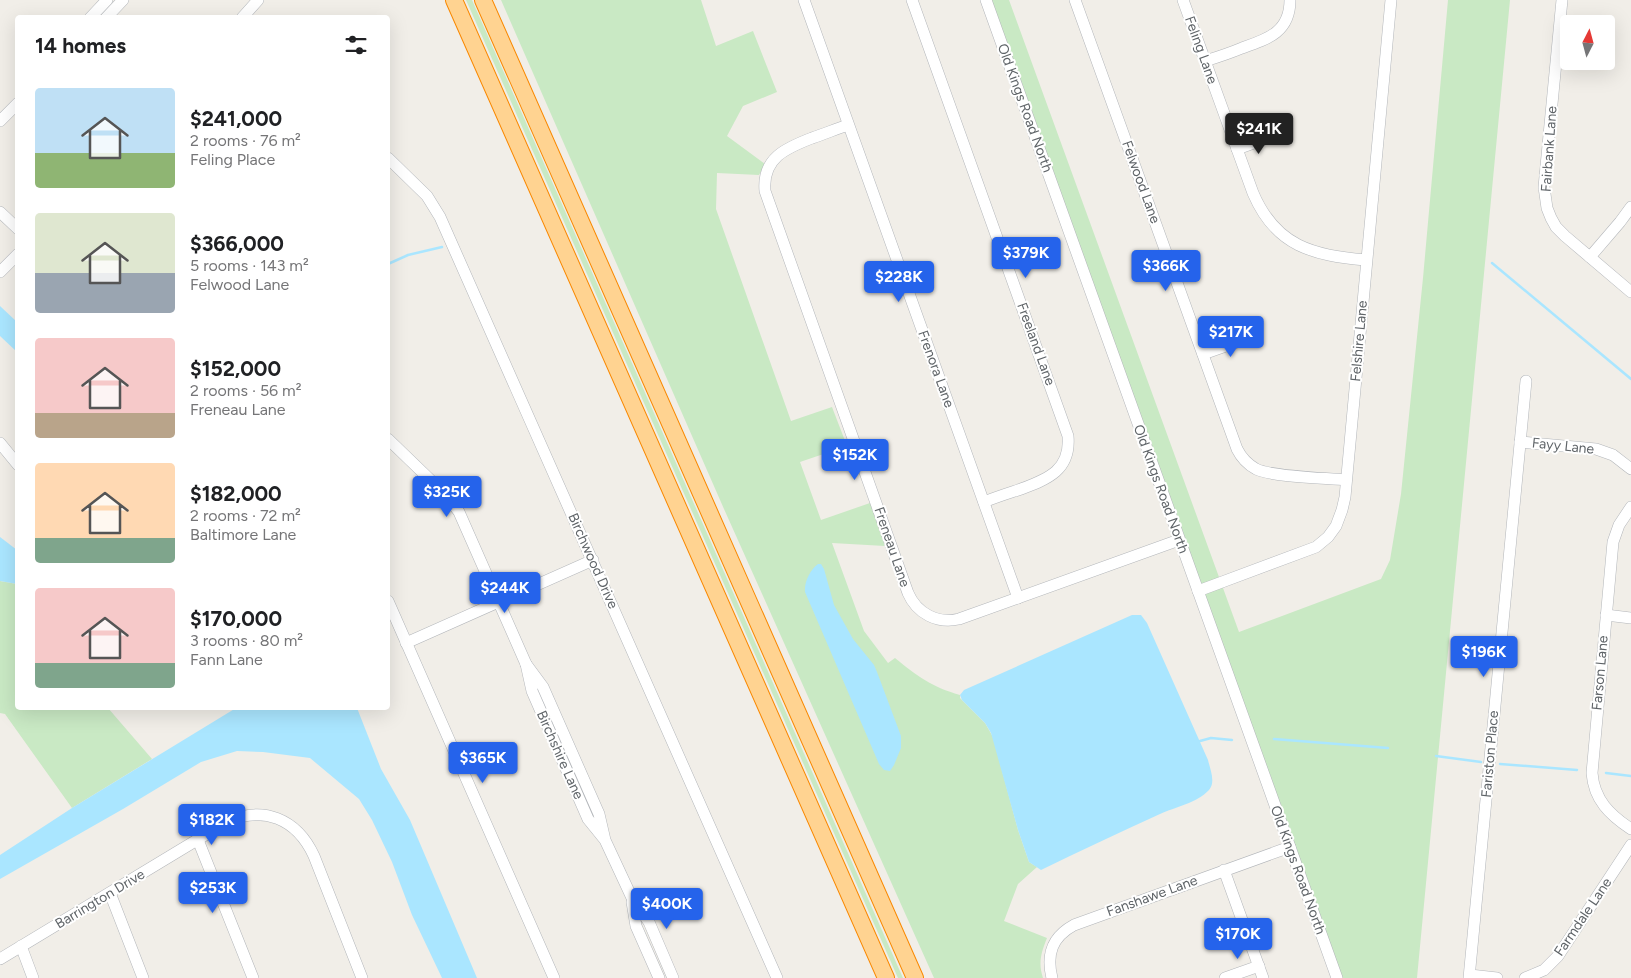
<!DOCTYPE html>
<meta charset="utf-8">
<style>
:root{--surface:#fff;--page:#f2f2f2;--text:#202124;--muted:#757577;--accent:#2563eb}
body{margin:0;font-family:Figtree,sans-serif;background:var(--page);color:var(--text);height:100vh;display:flex;flex-direction:column;font-size:19px;white-space:nowrap}
*{box-sizing:border-box;margin:0}
p{font-size:16px;color:var(--muted)}
.icon{flex:none;width:28px;height:28px;fill:none;stroke:currentColor;stroke-width:2;stroke-linecap:round;stroke-linejoin:round}
.map{position:relative;flex:1;overflow:hidden}
.sheet{position:absolute;left:15px;top:15px;width:375px;height:695px;display:flex;flex-direction:column;background:var(--surface);border-radius:5px;box-shadow:0 5px 20px #0002}
.sheet>*{flex:none}
.needle{width:32px;rotate:6deg}
.buttons{position:absolute;left:1560px;top:15px;display:grid;gap:10px}
.buttons a{display:grid;place-items:center;width:55px;height:55px;border-radius:5px;background:var(--surface);box-shadow:0 5px 20px #0002;font-size:25px}
.price{position:absolute;translate:-50% -42px;padding:0 11px;border-radius:5px;background:var(--accent);color:#fff;font-size:16px;line-height:32px;filter:drop-shadow(0 1px 2px #0008)}
.price::after{content:'';position:absolute;left:50%;top:30px;width:15px;height:11px;margin-left:-8px;background:inherit;clip-path:polygon(0 0,100% 0,50% 100%)}
.price.selected{background:#222;color:#fff}
ul{padding:0;list-style:none}
li{display:flex;align-items:center;gap:15px;height:125px;padding:0 20px}
li span{display:grid;place-items:center;flex:none;width:140px;height:100px;border-radius:5px;color:#555}
li>.icon{margin-inline-start:auto}
span .icon{width:60px;height:60px;fill:#fffc;stroke-width:1}
li b{font-size:21px}
h2{display:flex;justify-content:space-between;align-items:center;height:60px;padding:0 20px;font-size:21px}
.map>svg:first-child{display:block}
.green{fill:#c9e9c4}
.water{fill:#aae6ff}
.lines{fill:none;stroke-linecap:round;stroke-linejoin:round}
.stream{stroke:#aae6ff;stroke-width:2.5}
.minor-casing{stroke:#b3b6ba;stroke-width:12}
.highway-casing{stroke:#f98800;stroke-width:18}
.minor{stroke:#fff;stroke-width:11}
.highway{stroke:#ffd391;stroke-width:16}
.labels{text-anchor:middle;dominant-baseline:central;stroke-width:4;stroke-linejoin:round;paint-order:stroke}
.street-label{font-size:14px;fill:#5f6468;stroke:#fff}
</style>
<div class="map">
<svg width="1631" height="978" viewBox="0 0 1631 978">
<rect width="100%" height="100%" fill="#f1eee8"/>
<!-- green -->
<g class="green">
<polygon points="466,0 472,0 903,978 898,978"/>
<path d="M501 0H701L716 46 753 31 777 92 743 106 727 136 765 164 759 175 717 173 716 209 791 421 832 407 847 446 800 462 821 520 870 503 885 546 832 543 864 631 888 663 895 658C917 676 932 687 960 695V698L985 723 993 737 1018 830 1029 862 1037 867 1018 884 1004 921 1047 938C1041 953 1038 963 1043 978H934L724 509Z"/>
<polygon points="991,0 1009,0 1239,632 1381,579 1390,560 1401,494 1423,278 1448,0 1510,0 1417,978 1341,978"/>
<polygon points="0,581 17,584 18,708 108,708 152,759 72,808 5,714 0,713"/>
</g>
<!-- water -->
<g class="water">
<polygon points="0,306 17,322 17,352 0,336"/>
<polygon points="0,537 17,550 17,584 0,581"/>
<path d="M818 564H821L824 569 834 605 853 639 874 665 877 672 901 736V748L894 765 890 771 884 770 879 764 805 592C804 582 810 570 818 564Z"/>
<path d="M1132 615H1141L1147 623 1208 760C1210 769 1216 782 1209 790 1197 803 1175 807 1160 814 1120 832 1080 851 1041 870L1029 862 1018 830 991 733 985 723 962 700 960 695 964 690Z"/>
<polygon points="236,708 357,708 381,769 410,820 477,978 442,978 412,915 392,862 372,820 359,799 310,758 263,752 237,751 201,762 123,809 0,879 0,855 72,808"/>
</g>
<g class="lines">
<!-- stream -->
<g class="stream">
<polyline points="1492,263 1631,379"/>
<polyline points="388,264 408,255 442,247"/>
<polyline points="1274,739 1388,748"/>
<polyline points="1200,741 1211,738 1232,740"/>
<polyline points="1436,756 1481,762"/>
<polyline points="1500,764 1577,770"/>
<polyline points="1606,773 1631,776"/>
</g>
<!-- minor casing -->
<g class="minor-casing">
<g id="minor">
<polyline points="804,0 1018,598"/>
<path d="M912 0 1068 436C1071 470 1048 479 1021 489 1009 493 996 497 984 502"/>
<polyline points="986,0 1337,978"/>
<path d="M1075 0 1237 449C1241 457 1247 464 1256 469 1272 477 1325 478 1346 480"/>
<path d="M1183 0 1253 193C1276 247 1313 255 1366 260"/>
<polyline points="1562,0 1544,187 1547,208 1551,218 1556,227 1565,236 1631,292"/>
<polyline points="90,18 107,0"/>
<polyline points="106,18 123,0"/>
<polyline points="242,18 258,0"/>
<path d="M1205 61C1218 57 1230 53 1242 48 1268 39 1290 32 1290 0"/>
<polyline points="0,121 18,103"/>
<path d="M848 125C836 129 824 134 812 138 786 148 762 158 765 191L908 593C917 614 938 624 959 619L1179 540"/>
<polyline points="1237,149 1273,136"/>
<polyline points="388,158 427,196 440,217 777,978"/>
<polyline points="0,212 18,229"/>
<polyline points="1590,257 1620,222 1631,207"/>
<polyline points="0,272 18,254"/>
<polyline points="1203,354 1251,337"/>
<polyline points="388,439 446,495 459,512 526,664"/>
<polyline points="1520,442 1596,449 1613,455 1631,469"/>
<polyline points="0,443 18,465"/>
<path d="M1631 507 1619 525 1613 542 1592 773C1594 800 1610 815 1631 829"/>
<polyline points="1198,591 1316,547 1328,537 1336,526 1342,510 1345,497 1391,0"/>
<polyline points="388,601 554,978"/>
<polyline points="1606,615 1631,618"/>
<polyline points="406,643 593,560"/>
<polyline points="198,840 253,978"/>
<polyline points="605,840 599,814 543,687 526,664 532,691 588,819 605,840 632,898 649,922 673,978"/>
<polyline points="1224,870 1263,978"/>
<polyline points="110,893 143,978"/>
<polyline points="632,902 636,926 659,978"/>
<polyline points="21,946 33,978"/>
<path d="M0 959 225 823C263 804 297 819 314 856L362 978"/>
<polyline points="1470,975 1497,978"/>
<path d="M1052 978C1046 954 1052 937 1074 925L1290 847"/>
<polyline points="1225,978 1259,966"/>
<polyline points="1469,978 1526,381"/>
<polyline points="1525,978 1544,970 1558,956 1631,845"/>
</g>
</g>
<!-- highway casing -->
<g class="highway-casing">
<g id="highway">
<polyline points="454,0 886,978"/>
<polyline points="483,0 915,978"/>
</g>
</g>
<!-- minor -->
<use href="#minor" class="minor"/>
<!-- highway -->
<use href="#highway" class="highway"/>
</g>
<g class="labels">
<!-- street labels -->
<g class="street-label">
<text transform="translate(1201 50) rotate(70)">Feling Lane</text>
<text transform="translate(1025 108) rotate(70)">Old Kings Road North</text>
<text transform="translate(1549 149) rotate(-86)">Fairbank Lane</text>
<text transform="translate(1141 182) rotate(70)">Felwood Lane</text>
<text transform="translate(1359 341) rotate(-85)">Felshire Lane</text>
<text transform="translate(1036 344) rotate(70)">Freeland Lane</text>
<text transform="translate(936 369) rotate(70)">Frenora Lane</text>
<text transform="translate(1563 446) rotate(6)">Fayy Lane</text>
<text transform="translate(1161 489) rotate(70)">Old Kings Road North</text>
<text transform="translate(892 547) rotate(71)">Freneau Lane</text>
<text transform="translate(593 561) rotate(66)">Birchwood Drive</text>
<text transform="translate(1600 673) rotate(-85)">Farson Lane</text>
<text transform="translate(1490 754) rotate(-85)">Fariston Place</text>
<text transform="translate(560 755) rotate(66)">Birchshire Lane</text>
<text transform="translate(1298 870) rotate(70)">Old Kings Road North</text>
<text transform="translate(1152 896) rotate(-20)">Fanshawe Lane</text>
<text transform="translate(100 899) rotate(-31)">Barrington Drive</text>
<text transform="translate(1583 917) rotate(-56)">Farmdale Lane</text>
</g>
</g>
</svg>
<div class="buttons">
<a><svg class="needle" viewBox="-14 -14 28 28"><path d="M0-13l5 13h-10z" fill="#e53935"/><path d="M0 13l5-13h-10z" fill="#757577"/></svg></a>
</div>
<b class="price selected" style="left:1259px;top:155px">$241K</b>
<b class="price" style="left:1026px;top:279px">$379K</b>
<b class="price" style="left:1166px;top:292px">$366K</b>
<b class="price" style="left:899px;top:303px">$228K</b>
<b class="price" style="left:1231px;top:358px">$217K</b>
<b class="price" style="left:855px;top:481px">$152K</b>
<b class="price" style="left:447px;top:518px">$325K</b>
<b class="price" style="left:505px;top:614px">$244K</b>
<b class="price" style="left:1484px;top:678px">$196K</b>
<b class="price" style="left:483px;top:784px">$365K</b>
<b class="price" style="left:212px;top:846px">$182K</b>
<b class="price" style="left:213px;top:914px">$253K</b>
<b class="price" style="left:667px;top:930px">$400K</b>
<b class="price" style="left:1238px;top:960px">$170K</b>
<section class="sheet">
<h2>14 homes<svg class="icon" aria-label="filters" viewBox="0 0 24 24"><path d="M4 7h16M4 17h16"/><circle cx="9" cy="7" r="2"/><circle cx="15" cy="17" r="2"/></svg></h2>
<ul>
<li><span style="background:linear-gradient(#bfe0f5 65%,#8fb573 0)"><svg class="icon" aria-label="home" viewBox="0 0 24 24"><path d="M3 11l9-7 9 7M6 9v11h12V9"/></svg></span><div><b>$241,000</b><p>2 rooms · 76 m²</p><p>Feling Place</p></div></li>
<li><span style="background:linear-gradient(#dfe7d0 60%,#9aa5b1 0)"><svg class="icon" aria-label="home" viewBox="0 0 24 24"><path d="M3 11l9-7 9 7M6 9v11h12V9"/></svg></span><div><b>$366,000</b><p>5 rooms · 143 m²</p><p>Felwood Lane</p></div></li>
<li><span style="background:linear-gradient(#f6c9c9 75%,#b9a48a 0)"><svg class="icon" aria-label="home" viewBox="0 0 24 24"><path d="M3 11l9-7 9 7M6 9v11h12V9"/></svg></span><div><b>$152,000</b><p>2 rooms · 56 m²</p><p>Freneau Lane</p></div></li>
<li><span style="background:linear-gradient(#ffd9b3 75%,#7fa58c 0)"><svg class="icon" aria-label="home" viewBox="0 0 24 24"><path d="M3 11l9-7 9 7M6 9v11h12V9"/></svg></span><div><b>$182,000</b><p>2 rooms · 72 m²</p><p>Baltimore Lane</p></div></li>
<li><span style="background:linear-gradient(#f6c9c9 75%,#7fa58c 0)"><svg class="icon" aria-label="home" viewBox="0 0 24 24"><path d="M3 11l9-7 9 7M6 9v11h12V9"/></svg></span><div><b>$170,000</b><p>3 rooms · 80 m²</p><p>Fann Lane</p></div></li>
</ul>
</section>
</div>
